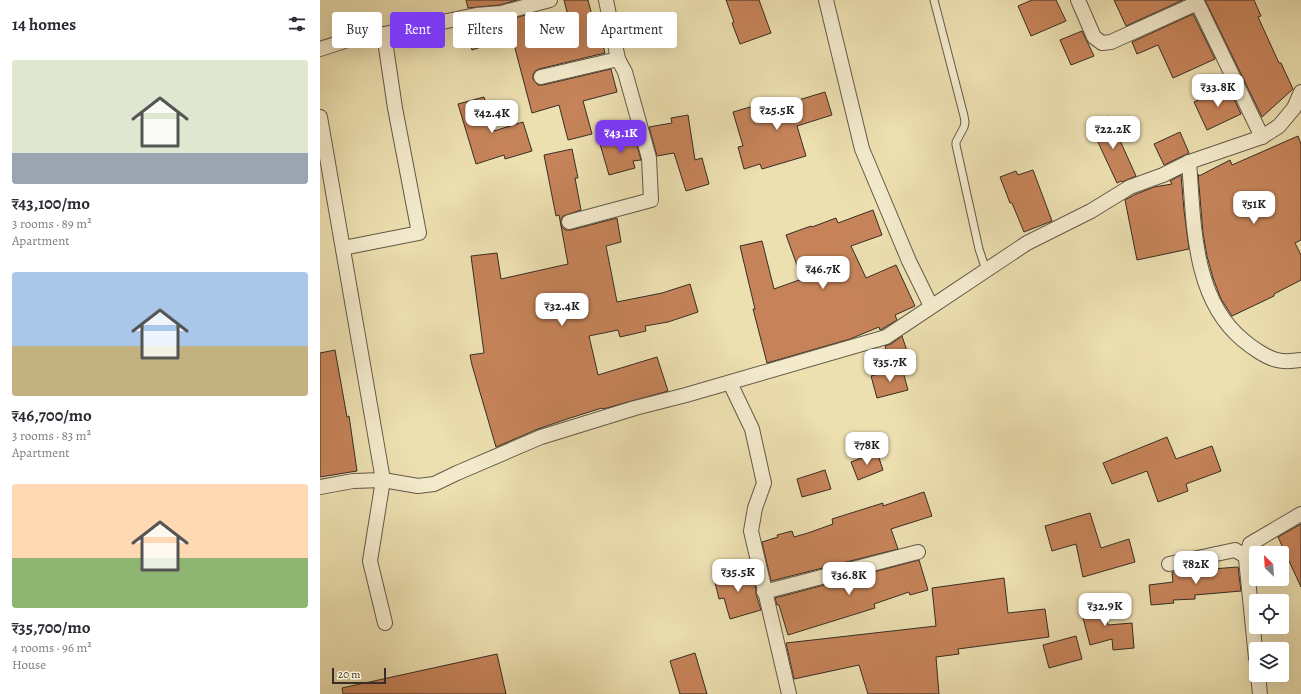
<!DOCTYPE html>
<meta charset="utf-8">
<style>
:root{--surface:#fff;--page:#f2f2f3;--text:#2b2b33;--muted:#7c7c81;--accent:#7c3aed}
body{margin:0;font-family:Alegreya,serif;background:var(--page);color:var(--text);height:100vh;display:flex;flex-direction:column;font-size:15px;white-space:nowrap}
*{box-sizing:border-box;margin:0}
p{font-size:13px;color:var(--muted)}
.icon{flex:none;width:22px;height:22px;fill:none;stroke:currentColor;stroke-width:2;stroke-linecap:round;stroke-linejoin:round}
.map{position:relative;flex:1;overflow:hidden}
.panel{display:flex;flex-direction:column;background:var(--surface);width:320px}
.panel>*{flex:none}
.guide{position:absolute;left:12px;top:12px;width:380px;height:36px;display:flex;gap:8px}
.needle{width:26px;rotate:335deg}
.controls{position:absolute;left:929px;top:546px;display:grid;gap:8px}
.controls a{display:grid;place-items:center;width:40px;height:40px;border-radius:4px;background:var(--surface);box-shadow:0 4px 16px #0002;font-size:20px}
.scale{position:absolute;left:12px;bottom:10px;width:54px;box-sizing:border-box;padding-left:4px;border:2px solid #372d25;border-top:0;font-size:11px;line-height:14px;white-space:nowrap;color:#372d25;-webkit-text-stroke:3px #f3eacc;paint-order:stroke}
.price{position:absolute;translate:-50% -34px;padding:0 9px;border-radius:8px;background:#fff;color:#222;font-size:13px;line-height:26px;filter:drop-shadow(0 1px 2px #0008)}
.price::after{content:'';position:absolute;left:50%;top:24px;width:12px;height:9px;margin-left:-6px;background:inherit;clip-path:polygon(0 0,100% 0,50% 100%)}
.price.current{background:var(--accent);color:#fff}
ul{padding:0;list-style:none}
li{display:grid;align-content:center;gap:8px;height:212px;padding:0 12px}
li span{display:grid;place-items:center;height:124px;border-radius:4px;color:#555}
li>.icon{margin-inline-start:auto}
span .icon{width:72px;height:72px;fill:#fffc;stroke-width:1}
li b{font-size:17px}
h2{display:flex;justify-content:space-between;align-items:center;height:48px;padding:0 12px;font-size:17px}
.pill{padding:0 14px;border-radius:4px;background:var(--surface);box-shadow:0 4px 16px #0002;font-size:14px;line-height:36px}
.pill.current{background:var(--accent);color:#fff}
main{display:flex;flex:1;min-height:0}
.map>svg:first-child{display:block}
.building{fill:#c68359;stroke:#372d25}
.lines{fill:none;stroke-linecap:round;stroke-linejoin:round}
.service-casing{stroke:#645a48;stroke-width:9}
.minor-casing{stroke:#645a48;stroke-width:16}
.service{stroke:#f3eacc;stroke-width:7}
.minor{stroke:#f3eacc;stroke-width:14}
</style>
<main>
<section class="panel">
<h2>14 homes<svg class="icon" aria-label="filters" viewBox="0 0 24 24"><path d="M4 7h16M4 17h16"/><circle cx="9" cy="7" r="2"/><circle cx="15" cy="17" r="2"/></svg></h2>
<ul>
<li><span style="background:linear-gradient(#dfe7d0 75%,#9aa5b1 0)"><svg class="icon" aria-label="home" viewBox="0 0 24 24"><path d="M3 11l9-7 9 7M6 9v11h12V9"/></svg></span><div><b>₹43,100/mo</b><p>3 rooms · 89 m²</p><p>Apartment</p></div></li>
<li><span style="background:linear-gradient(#a9c7e8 60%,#c2b280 0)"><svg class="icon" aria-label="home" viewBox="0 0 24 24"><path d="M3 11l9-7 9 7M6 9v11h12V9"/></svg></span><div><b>₹46,700/mo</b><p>3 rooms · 83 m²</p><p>Apartment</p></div></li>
<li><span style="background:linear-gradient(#ffd9b3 60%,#8fb573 0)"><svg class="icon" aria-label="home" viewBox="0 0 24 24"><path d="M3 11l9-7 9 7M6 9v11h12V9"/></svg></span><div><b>₹35,700/mo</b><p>4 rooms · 96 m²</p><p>House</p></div></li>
</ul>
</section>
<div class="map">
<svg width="981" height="694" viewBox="0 0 981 694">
<rect width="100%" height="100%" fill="#ecdfb0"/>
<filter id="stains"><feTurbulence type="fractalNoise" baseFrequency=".005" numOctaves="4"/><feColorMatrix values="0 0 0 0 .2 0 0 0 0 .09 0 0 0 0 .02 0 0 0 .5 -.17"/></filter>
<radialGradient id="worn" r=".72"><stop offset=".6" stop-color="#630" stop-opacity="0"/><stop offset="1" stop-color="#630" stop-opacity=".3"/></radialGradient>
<!-- building -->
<g class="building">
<polygon points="146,0 197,0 180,5 148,8"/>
<polygon points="244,0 268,0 275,27 278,26 285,53 219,69 215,71 213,75 213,79 215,82 218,85 223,85 291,69 297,92 263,101 272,134 248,140 239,105 212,113 192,37 152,50 145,26 157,23 183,21 213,13 220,40 252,31"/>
<polygon points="406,0 439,0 451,33 420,44 412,23 414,22"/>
<polygon points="712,0 736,0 746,21 711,36 698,6"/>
<polygon points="794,0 863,0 806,26"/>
<polygon points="885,0 934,0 941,16 938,17 959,63 961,63 973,89 942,117"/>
<polygon points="873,14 895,59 853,78 838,45 817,54 812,42"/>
<polygon points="762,31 774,56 751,65 740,40"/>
<polygon points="908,86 921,114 887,130 874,102"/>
<polygon points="505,92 512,115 477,126 486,156 442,169 440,164 424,169 418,147 423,146 413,112 437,105 439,112"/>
<polygon points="164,97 174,131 203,122 212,151 185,159 184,155 156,164 138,104"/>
<polygon points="368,115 375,160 382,158 389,184 366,191 354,153 337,156 329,127 352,123 351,118"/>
<polygon points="789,116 816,176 802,182 801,181 797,183 770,125"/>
<polygon points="860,132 869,153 844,165 834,144"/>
<polygon points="314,134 321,160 313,161 315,168 289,175 280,144"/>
<polygon points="978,136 981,144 981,240 975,243 981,255 981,280 954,294 954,296 912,316 901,299 893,278 887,256 883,233 878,174 879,176 910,160 912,165"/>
<polygon points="252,149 258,178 255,178 261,210 243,216 241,219 241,225 243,228 246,230 251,230 297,218 301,242 286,246 297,302 342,293 370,284 378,312 348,322 325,326 326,331 300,337 298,330 269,336 278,375 337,357 348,391 283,409 282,408 247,419 218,429 176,447 152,365 150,355 164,353 151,256 177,253 181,279 248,264 239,215 236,216 224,155"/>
<polygon points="713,170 732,221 704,232 692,203 690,203 680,177 696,171 698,175"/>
<polygon points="861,175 864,210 869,249 817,260 805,200 814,195 834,187 852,184 850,181"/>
<polygon points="553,210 562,235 531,246 546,278 576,265 595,306 575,315 577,320 562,329 560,330 559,327 530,339 447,363 433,309 435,309 420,246 442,241 454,289 482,279 466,235 491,226 492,227 516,218 518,223"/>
<polygon points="582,336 590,360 572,366 565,346 571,344"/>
<polygon points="15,350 27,417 29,416 37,471 0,477 0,353"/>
<polygon points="582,368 588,390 557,398 551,376"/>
<polygon points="847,437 856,459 892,446 901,471 866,484 868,491 838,502 827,471 792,484 783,463"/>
<polygon points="557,452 563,470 538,480 531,462"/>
<polygon points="505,470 511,489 482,497 477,479"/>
<polygon points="604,492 612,516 571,529 578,549 451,581 442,542 458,537 457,535 472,531 474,537 488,533 513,524 512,519 563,503 563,506"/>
<polygon points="770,513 781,548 809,539 815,562 763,577 756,544 732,551 725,526"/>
<polygon points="981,524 981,587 958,537"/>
<polygon points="599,560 608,590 590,595 589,592 554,604 555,608 468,635 459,605 457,605 455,598"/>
<polygon points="918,567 921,591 875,595 875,599 853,600 854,603 831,605 829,585 853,582 852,572"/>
<polygon points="431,568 436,590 436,594 441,610 410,619 404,598 399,599 394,578"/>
<polygon points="684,578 688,613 725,609 729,637 638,649 639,654 616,657 619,694 548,694 539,665 474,679 466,643 616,626 612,588"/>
<polygon points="779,597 785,621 787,620 788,625 812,623 814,648 793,650 792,639 770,645 759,602"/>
<polygon points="756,636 762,659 729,668 723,645"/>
<polygon points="375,653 387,694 360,694 350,661"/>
<polygon points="177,654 186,694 23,694 22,688"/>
</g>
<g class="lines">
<!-- service casing -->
<g class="service-casing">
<polyline id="service" points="614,0 644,116 645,122 644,127 636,142 636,145 659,249 666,270"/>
</g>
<!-- minor casing -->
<g class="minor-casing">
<g id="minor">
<polyline points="506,0 542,149 589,261 611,306"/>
<polyline points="758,0 774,37 782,43 791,42 877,3"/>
<polyline points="876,0 942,137"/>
<polyline points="0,49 40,36 64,34 156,15 181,13 230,0"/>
<polyline points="221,77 298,59"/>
<polyline points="0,117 63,480 50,561 65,623"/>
<path d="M869 162C874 222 872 298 923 340 931 347 947 358 957 360 964 362 974 361 981 360"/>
<polyline points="249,222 331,200 329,158 305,72 298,59 286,0"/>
<polyline points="23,248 99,233 75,108 64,34"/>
<polyline points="410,383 432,429 444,483 435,508 431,531 469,694"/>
<polyline points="0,487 33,481 63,480 98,486 114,484 137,473 221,437 315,408 366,395 566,337 707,243 771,211 810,187 843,175 869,162 942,137 959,126 974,108 981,92"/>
<polyline points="849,564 915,550 927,557"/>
<polyline points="444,592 598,552"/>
<polyline points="936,658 926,559 930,544 981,514"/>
<polyline points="938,675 940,694"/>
</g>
</g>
<!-- service -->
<use href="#service" class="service"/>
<!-- minor -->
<use href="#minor" class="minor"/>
</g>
<rect width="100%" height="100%" filter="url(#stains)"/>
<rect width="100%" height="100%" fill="url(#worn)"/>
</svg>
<div class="controls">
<a><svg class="needle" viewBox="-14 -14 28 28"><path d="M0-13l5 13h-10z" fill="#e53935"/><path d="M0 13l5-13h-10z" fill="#7c7c81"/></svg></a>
<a><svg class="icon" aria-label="locate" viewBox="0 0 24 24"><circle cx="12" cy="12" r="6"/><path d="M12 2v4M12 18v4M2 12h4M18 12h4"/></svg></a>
<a><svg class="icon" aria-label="layers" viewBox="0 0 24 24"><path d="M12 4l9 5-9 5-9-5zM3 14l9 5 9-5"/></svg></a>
</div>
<div class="scale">20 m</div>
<b class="price" style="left:898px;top:108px">₹33.8K</b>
<b class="price" style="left:457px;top:131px">₹25.5K</b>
<b class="price" style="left:172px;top:134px">₹42.4K</b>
<b class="price" style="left:793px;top:150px">₹22.2K</b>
<b class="price current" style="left:301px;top:154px">₹43.1K</b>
<b class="price" style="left:934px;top:225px">₹51K</b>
<b class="price" style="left:503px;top:290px">₹46.7K</b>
<b class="price" style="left:242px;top:327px">₹32.4K</b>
<b class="price" style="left:570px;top:383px">₹35.7K</b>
<b class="price" style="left:547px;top:466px">₹78K</b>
<b class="price" style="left:876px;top:585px">₹82K</b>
<b class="price" style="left:418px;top:593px">₹35.5K</b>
<b class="price" style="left:529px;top:596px">₹36.8K</b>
<b class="price" style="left:785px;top:627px">₹32.9K</b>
<div class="guide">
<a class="pill">Buy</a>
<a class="pill current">Rent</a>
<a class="pill">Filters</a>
<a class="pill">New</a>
<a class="pill">Apartment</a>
</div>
</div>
</main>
